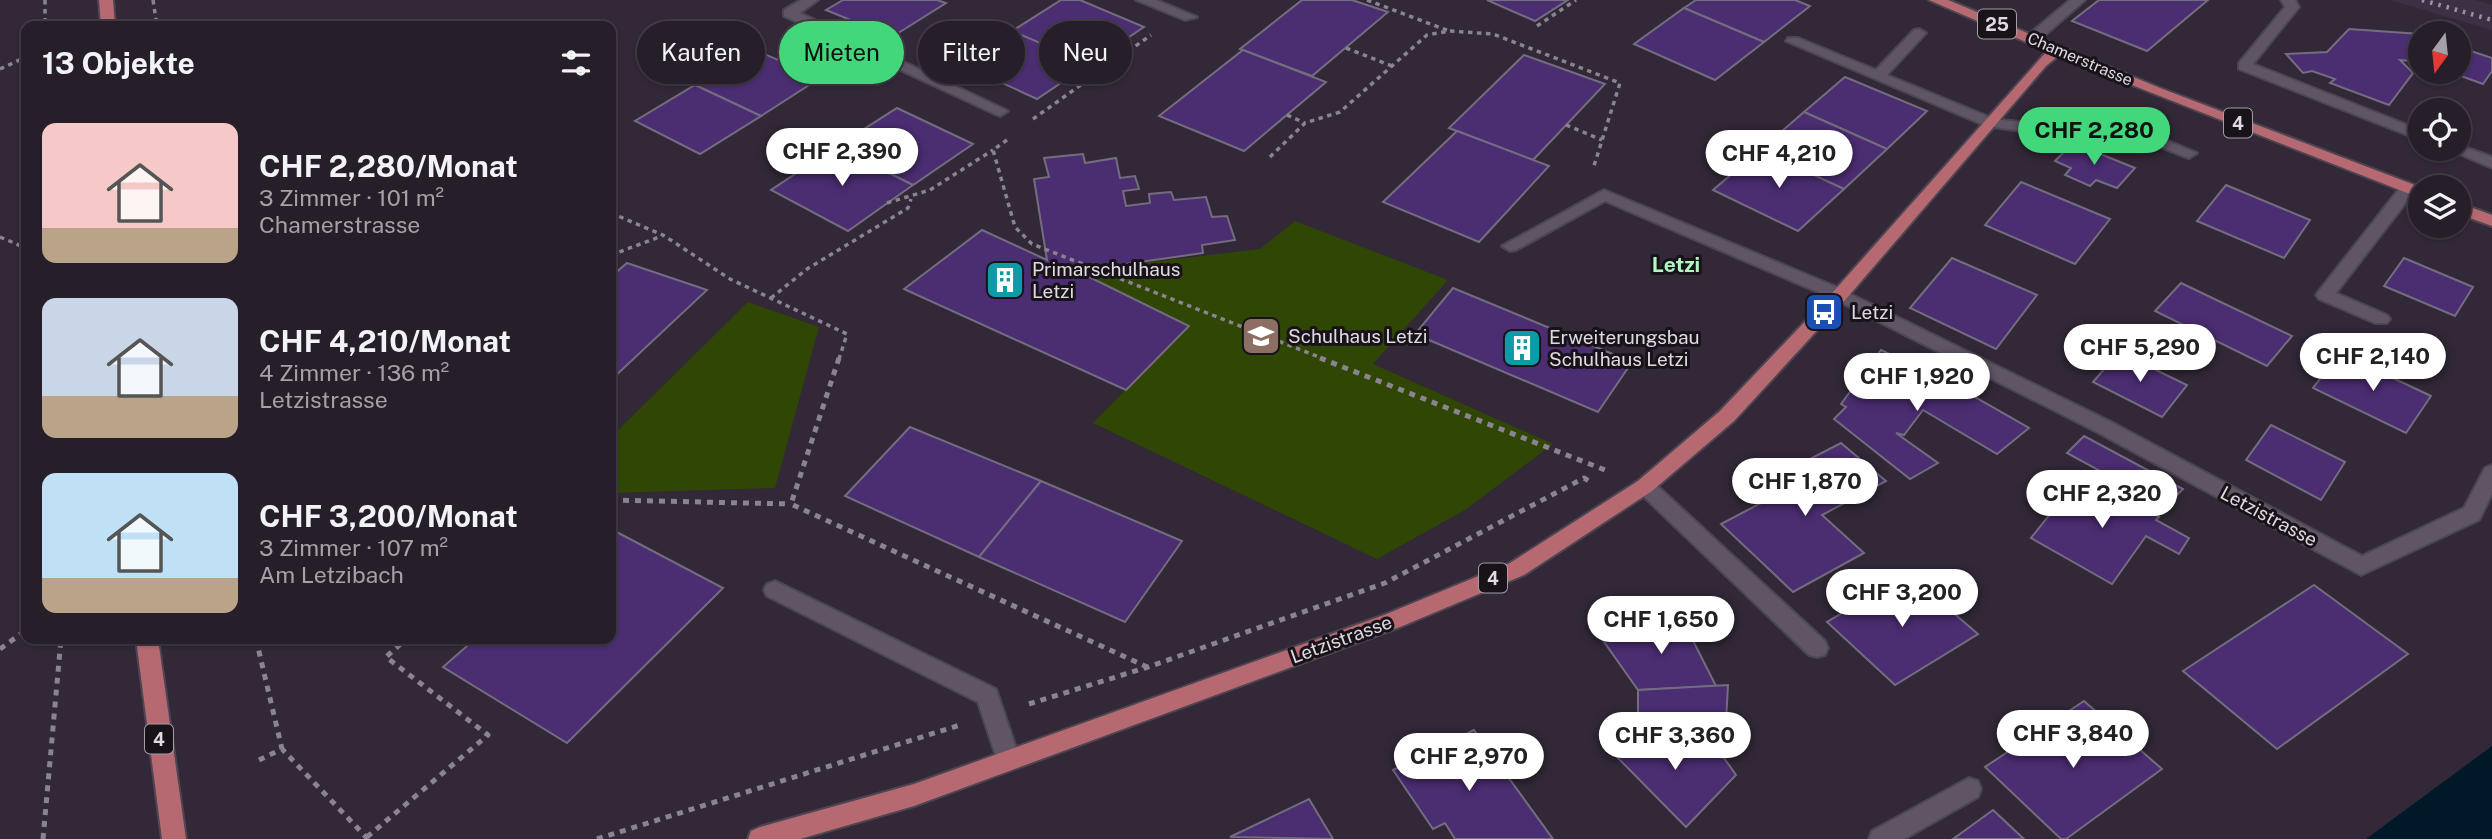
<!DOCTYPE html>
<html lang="de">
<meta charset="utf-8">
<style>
:root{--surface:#261e29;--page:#322b35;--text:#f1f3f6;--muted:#a4a2a8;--line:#423c46;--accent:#42d77b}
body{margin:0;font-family:"Public Sans",sans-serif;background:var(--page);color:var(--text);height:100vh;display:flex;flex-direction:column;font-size:26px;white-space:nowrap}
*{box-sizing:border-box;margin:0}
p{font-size:23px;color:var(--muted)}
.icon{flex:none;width:38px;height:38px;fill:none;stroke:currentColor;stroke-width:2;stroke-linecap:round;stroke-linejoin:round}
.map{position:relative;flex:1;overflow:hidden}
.drawer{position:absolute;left:21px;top:21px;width:595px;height:623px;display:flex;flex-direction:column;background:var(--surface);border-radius:14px;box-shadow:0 2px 5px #0004,0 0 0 2px var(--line)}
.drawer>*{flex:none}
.guide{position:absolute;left:637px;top:21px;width:665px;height:63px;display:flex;gap:14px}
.needle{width:46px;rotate:195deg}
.controls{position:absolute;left:2408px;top:21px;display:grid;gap:14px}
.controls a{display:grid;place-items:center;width:63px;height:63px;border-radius:50%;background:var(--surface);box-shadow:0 2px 5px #0004,0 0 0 2px var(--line);font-size:35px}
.price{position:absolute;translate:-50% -60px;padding:0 16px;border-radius:24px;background:#fff;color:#222;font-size:23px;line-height:46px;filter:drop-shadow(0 2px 4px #0008)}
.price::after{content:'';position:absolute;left:50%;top:42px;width:21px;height:16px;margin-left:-10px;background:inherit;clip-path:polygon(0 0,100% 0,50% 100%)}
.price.on{background:var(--accent);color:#111}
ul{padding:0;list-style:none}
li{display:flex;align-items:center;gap:21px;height:175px;padding:0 21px}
li span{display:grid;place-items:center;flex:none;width:196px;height:140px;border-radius:14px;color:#555}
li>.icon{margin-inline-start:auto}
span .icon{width:84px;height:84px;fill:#fffc;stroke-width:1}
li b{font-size:30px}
h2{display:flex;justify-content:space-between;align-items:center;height:84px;padding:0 21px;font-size:30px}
.tag{padding:0 24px;border-radius:32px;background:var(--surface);box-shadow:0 2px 5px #0004,0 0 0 2px var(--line);font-size:24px;line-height:63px}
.tag.on{background:var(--accent);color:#111}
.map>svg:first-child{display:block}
.built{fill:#3e3044}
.green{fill:#2f4605}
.water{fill:#001929}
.building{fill:#4b2d72;stroke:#736d7f;stroke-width:2}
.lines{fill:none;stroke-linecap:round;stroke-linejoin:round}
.service-casing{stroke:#4d4551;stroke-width:4}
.minor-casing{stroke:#4d4551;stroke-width:4}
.primary-casing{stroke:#4d4551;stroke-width:4}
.path-far1{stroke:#8b838f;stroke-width:3.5;stroke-dasharray:4.5 4.5;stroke-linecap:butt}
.path{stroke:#8b838f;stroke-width:5;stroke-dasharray:6 6;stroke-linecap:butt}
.service{fill:#605565;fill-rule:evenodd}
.minor{fill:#605565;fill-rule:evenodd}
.primary{fill:#b66970;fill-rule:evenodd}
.rail{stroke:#9b939f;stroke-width:4.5;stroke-dasharray:2.5 6;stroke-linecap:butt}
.labels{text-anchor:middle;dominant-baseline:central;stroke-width:6;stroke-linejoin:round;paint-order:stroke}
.far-street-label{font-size:16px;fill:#e0d9e3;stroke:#171319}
.shield{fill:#171319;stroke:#a49ea6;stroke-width:2}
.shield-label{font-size:18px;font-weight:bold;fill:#e0d9e3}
.poi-label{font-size:19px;fill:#e0d9e3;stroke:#171319;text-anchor:start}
.street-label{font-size:19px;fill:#e0d9e3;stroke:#171319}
.neighbourhood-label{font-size:21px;font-weight:bold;fill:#b0f6c2;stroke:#171319}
</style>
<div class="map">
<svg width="2492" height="839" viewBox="0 0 2492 839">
<rect width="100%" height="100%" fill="#322837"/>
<!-- built -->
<polygon class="built" points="2390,0 2476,0 2492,5 2492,30"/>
<!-- green -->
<g class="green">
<polygon points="1295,221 1448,280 1373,364 1553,444 1465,510 1377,559 1093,423 1188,326 1077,271 1260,249"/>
<polygon points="748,302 819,327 775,488 611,493 611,437"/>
</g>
<!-- water -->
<polygon class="water" points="2492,746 2492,839 2366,839"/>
<!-- building -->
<g class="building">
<polygon points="843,0 937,0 946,3 892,37 826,10"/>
<polygon points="1061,0 1080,0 1144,27 1089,64 1012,31"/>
<polygon points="1302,0 1352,0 1388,12 1312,76 1240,49"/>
<polygon points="1487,0 1568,0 1535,21"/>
<polygon points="1696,0 1795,0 1810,6 1764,42 1684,8"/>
<polygon points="2099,0 2208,0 2147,51 2072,21"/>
<polygon points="1684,8 1764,42 1715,80 1634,44"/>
<polygon points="2349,29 2420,34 2420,62 2400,60 2413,73 2389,105 2330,83 2335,79 2312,71 2303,73 2286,54 2327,52"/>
<polygon points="1012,31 1089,64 1037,99 959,63"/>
<polygon points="2459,47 2492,58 2492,71 2483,84 2450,72 2459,72"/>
<polygon points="755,50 820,78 761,116 695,85"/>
<polygon points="1243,50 1326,82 1244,151 1159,116"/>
<polygon points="1524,55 1605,84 1533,160 1449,128"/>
<polygon points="1845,77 1927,111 1887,149 1804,112"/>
<polygon points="695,85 761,116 700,154 635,121"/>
<polygon points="897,108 973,144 913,185 836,147"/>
<polygon points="1804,112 1887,149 1844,189 1760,150"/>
<polygon points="1457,131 1549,166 1479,242 1383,202"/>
<polygon points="2073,143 2135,168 2117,188 2096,180 2090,186 2065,175 2071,168 2055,161"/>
<polygon points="836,147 913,185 848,231 771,190"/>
<polygon points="1760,150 1844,189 1798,231 1713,190"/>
<polygon points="1083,154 1085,163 1116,158 1120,178 1135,176 1139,189 1123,191 1126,206 1150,203 1149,194 1171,192 1174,200 1206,197 1212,217 1227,216 1235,240 1202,245 1203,253 1077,271 1189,326 1126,390 904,289 982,230 1047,260 1034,179 1049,177 1044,158"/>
<polygon points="2021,182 2110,219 2075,264 1985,225"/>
<polygon points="2226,185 2310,220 2284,258 2197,221"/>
<polygon points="1952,258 2037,295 1996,349 1910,308"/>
<polygon points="2404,258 2473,287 2455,316 2384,286"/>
<polygon points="627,263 707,290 611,380 611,277"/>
<polygon points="2181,283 2292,336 2267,366 2155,311"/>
<polygon points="1453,288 1632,362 1598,412 1415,334"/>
<polygon points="1881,350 1945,380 2029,428 1997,454 1923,410 1904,435 1896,433 1938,463 1910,479 1834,419 1846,407 1841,404"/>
<polygon points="2119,352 2187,385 2162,417 2093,382"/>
<polygon points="2340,353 2431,396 2406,433 2313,388"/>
<polygon points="2271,425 2345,462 2321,500 2246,460"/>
<polygon points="910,427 1041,481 979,557 845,496"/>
<polygon points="2084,436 2183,489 2166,507 2067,453"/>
<polygon points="1841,443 1886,481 1822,515 1864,553 1793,592 1721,524 1780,493 1767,481"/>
<polygon points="2081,475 2159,517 2156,520 2189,538 2179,554 2146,536 2112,584 2031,538"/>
<polygon points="1041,481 1182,541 1125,622 979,557"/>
<polygon points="611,529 723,588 567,743 443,667 475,639 611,639"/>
<polygon points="1908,574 1978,634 1895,685 1827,622"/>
<polygon points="2314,585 2408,654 2277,749 2183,671"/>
<polygon points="1680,615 1716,686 1638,690 1602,639"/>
<polygon points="1728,685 1724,758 1638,727 1638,690"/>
<polygon points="2084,701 2162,769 2066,839 2061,839 1985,767"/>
<polygon points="1638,727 1724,758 1736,775 1686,827 1613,753"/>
<polygon points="1474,730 1553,839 1455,839 1445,823 1433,829 1393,770"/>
<polygon points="1309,799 1333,839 1230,837"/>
<polygon points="1993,810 2024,839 1953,839"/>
</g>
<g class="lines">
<!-- service casing -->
<g class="service-casing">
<g id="service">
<polygon points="2070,0 2085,0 2037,42 2027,42 2027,36"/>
<polygon points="2281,0 2295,0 2299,7 2253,64 2420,130 2420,140 2239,69 2239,63 2285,7"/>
<polygon points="1919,29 1926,33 1887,75 1994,119 2069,128 2093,110 2197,153 2189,158 2183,156 2095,121 2072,138 1986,126 1786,41 1788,38 1798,38 1876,70 1914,30"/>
<polygon points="2459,145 2492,157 2492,168 2448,149 2459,149"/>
<polygon points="2409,183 2417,188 2336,293 2387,315 2390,319 2387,323 2375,323 2319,299 2316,295 2319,291 2403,184"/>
<polygon points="1604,190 1846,291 1849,295 1846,299 1834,299 1605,201 1516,250 1510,251 1502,246"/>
<polygon points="1645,478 1652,481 1825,641 1828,648 1825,655 1817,657 1809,655 1638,491 1635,486 1638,481"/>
<polygon points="775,581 996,689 1020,760 1016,768 1008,771 1000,768 978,702 767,596 764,590 767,584"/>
</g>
</g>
<!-- minor casing -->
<g class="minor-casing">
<g id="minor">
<polygon points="801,0 818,0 800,13 1008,111 1000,116 995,114 784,16 784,10"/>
<polygon points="1136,0 1156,0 1197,17 1185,20"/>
<polygon points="1840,289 2111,422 2362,556 2464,508 2485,468 2492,465 2492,494 2479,520 2361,575 2097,432 1834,299 1831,295 1834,291"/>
<polygon points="1969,778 1978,781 1981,789 1978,797 1904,839 1869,839 1872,831"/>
</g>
</g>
<!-- primary casing -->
<g class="primary-casing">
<g id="primary">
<polygon points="99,0 113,0 115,26 101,26"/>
<polygon points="1929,0 1948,0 2160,88 2420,187 2420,198 2058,56 2046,66 1846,299 1734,421 1652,491 1524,575 1400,627 914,806 800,839 748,839 751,831 760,827 914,784 1384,615 1510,563 1638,481 1720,411 1834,291 2047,51"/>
<polygon points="2459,203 2492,215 2492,226 2459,214"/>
<polygon points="136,639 158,639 186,839 162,839"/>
</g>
</g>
<!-- path-far1 -->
<g class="path-far1">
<polyline points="45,0 45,26"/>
<polyline points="153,0 157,26"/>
<polyline points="1367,0 1449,31"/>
<polyline points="1537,26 1576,0"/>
<polyline points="1346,48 1392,66"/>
<polyline points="0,69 26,57"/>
<polyline points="1287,115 1305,123"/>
<polyline points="1033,119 1151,35"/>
<polyline points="1566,125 1602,140"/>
<polyline points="1007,140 993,150 1015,227 1032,244 1324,359"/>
<polyline points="1270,157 1305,123 1340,112 1427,35 1450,31 1493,34 1620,83 1593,169"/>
<polyline points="887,203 930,190 993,150"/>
<polyline points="611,213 663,235 730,279 847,334 839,359"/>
<polyline points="0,237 26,248"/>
<polyline points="611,255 662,236"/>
<polyline points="771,298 807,269 908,208 911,199"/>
</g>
<!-- path -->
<g class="path">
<polyline points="839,358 791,504 1147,667"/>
<polyline points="1320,358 1605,470"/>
<polyline points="611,500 791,504"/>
<polyline points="256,639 282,749"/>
<polyline points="0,649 26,630"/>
<polyline points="1029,704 1148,667 1385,583 1584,478 1589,481"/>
<polyline points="259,760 282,749 368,839"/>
<polyline points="367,837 488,735 386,657 406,639"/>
<polyline points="43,839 61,639"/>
<polyline points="597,839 960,725"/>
</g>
<!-- service -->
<use href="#service" class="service"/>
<!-- minor -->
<use href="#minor" class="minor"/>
<!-- primary -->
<use href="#primary" class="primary"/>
<!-- rail -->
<polyline class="rail" points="2422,0 2492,20"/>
</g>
<!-- icons -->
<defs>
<g id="building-square" transform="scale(2.0125)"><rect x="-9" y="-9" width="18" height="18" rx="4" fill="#0f9aa8" stroke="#171319"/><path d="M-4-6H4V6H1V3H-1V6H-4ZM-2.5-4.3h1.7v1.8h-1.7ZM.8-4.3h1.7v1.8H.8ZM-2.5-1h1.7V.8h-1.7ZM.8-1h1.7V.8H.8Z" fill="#fff"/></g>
<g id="bus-square" transform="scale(2.0125)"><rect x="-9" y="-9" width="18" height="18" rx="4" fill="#1a4fb4" stroke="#171319"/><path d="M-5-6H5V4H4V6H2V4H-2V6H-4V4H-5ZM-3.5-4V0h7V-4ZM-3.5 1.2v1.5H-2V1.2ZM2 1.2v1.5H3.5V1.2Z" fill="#fff"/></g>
<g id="school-square" transform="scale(2.0125)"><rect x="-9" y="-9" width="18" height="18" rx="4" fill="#8d6e63" stroke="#171319"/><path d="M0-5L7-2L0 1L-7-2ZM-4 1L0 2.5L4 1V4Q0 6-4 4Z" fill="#fff"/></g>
</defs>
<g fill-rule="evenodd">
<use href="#building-square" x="1005" y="280"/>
<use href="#bus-square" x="1824" y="312"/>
<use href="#school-square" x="1261" y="336"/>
<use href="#building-square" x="1522" y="348"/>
</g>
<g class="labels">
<!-- far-street labels -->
<g class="far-street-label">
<text transform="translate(2080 59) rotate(23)">Chamerstrasse</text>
</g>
<!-- shield labels -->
<g class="shield">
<rect x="1978" y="9.5" width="38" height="29" rx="5"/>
<rect x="2224" y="108.5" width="28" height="29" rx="5"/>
<rect x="1479" y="563.5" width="28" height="29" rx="5"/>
<rect x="145" y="724.5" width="28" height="29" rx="5"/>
</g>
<g class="shield-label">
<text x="1997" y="24">25</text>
<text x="2238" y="123">4</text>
<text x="1493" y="578">4</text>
<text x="159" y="739">4</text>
</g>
<!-- poi labels -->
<g class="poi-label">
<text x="1032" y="269">Primarschulhaus<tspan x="1032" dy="22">Letzi</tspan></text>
<text x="1851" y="312">Letzi</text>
<text x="1288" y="336">Schulhaus Letzi</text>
<text x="1549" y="337">Erweiterungsbau<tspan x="1549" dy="22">Schulhaus Letzi</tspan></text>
</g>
<!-- street labels -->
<g class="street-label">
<text transform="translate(2269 516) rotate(28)">Letzistrasse</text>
<text transform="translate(1341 639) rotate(-20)">Letzistrasse</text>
</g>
<!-- neighbourhood labels -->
<g class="neighbourhood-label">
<text x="1676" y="264">Letzi</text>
</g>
</g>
</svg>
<div class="controls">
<a><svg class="needle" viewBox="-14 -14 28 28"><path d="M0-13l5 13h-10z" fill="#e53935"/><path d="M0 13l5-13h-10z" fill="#a4a2a8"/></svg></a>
<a><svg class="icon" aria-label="locate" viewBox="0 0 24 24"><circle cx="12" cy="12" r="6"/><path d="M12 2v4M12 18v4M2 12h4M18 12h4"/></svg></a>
<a><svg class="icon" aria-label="layers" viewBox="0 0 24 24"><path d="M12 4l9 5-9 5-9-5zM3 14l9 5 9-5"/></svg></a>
</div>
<b class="price on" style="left:2094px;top:167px">CHF 2,280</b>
<b class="price" style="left:842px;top:188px">CHF 2,390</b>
<b class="price" style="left:1779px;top:190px">CHF 4,210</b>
<b class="price" style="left:2140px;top:384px">CHF 5,290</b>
<b class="price" style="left:2373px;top:393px">CHF 2,140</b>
<b class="price" style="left:1917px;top:413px">CHF 1,920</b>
<b class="price" style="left:1805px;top:518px">CHF 1,870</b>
<b class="price" style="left:2102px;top:530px">CHF 2,320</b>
<b class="price" style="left:1902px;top:629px">CHF 3,200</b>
<b class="price" style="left:1661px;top:656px">CHF 1,650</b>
<b class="price" style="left:2073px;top:770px">CHF 3,840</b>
<b class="price" style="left:1675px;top:772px">CHF 3,360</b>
<b class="price" style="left:1469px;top:793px">CHF 2,970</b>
<div class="guide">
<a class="tag">Kaufen</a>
<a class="tag on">Mieten</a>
<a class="tag">Filter</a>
<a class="tag">Neu</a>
</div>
<section class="drawer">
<h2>13 Objekte<svg class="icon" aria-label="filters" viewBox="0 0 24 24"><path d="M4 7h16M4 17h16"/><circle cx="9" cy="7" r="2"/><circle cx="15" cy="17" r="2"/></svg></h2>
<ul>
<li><span style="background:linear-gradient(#f6c9c9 75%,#b9a48a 0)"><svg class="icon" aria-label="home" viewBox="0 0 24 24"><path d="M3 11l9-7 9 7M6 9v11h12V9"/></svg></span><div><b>CHF 2,280/Monat</b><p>3 Zimmer · 101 m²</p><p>Chamerstrasse</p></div></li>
<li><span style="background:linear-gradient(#c9d6e8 70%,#b9a48a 0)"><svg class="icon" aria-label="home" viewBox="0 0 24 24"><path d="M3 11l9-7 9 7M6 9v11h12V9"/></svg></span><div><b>CHF 4,210/Monat</b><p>4 Zimmer · 136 m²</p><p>Letzistrasse</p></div></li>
<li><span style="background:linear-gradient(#bfe0f5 75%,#b9a48a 0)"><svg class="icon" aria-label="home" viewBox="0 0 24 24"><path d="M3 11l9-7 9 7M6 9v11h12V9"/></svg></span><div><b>CHF 3,200/Monat</b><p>3 Zimmer · 107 m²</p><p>Am Letzibach</p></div></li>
</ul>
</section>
</div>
